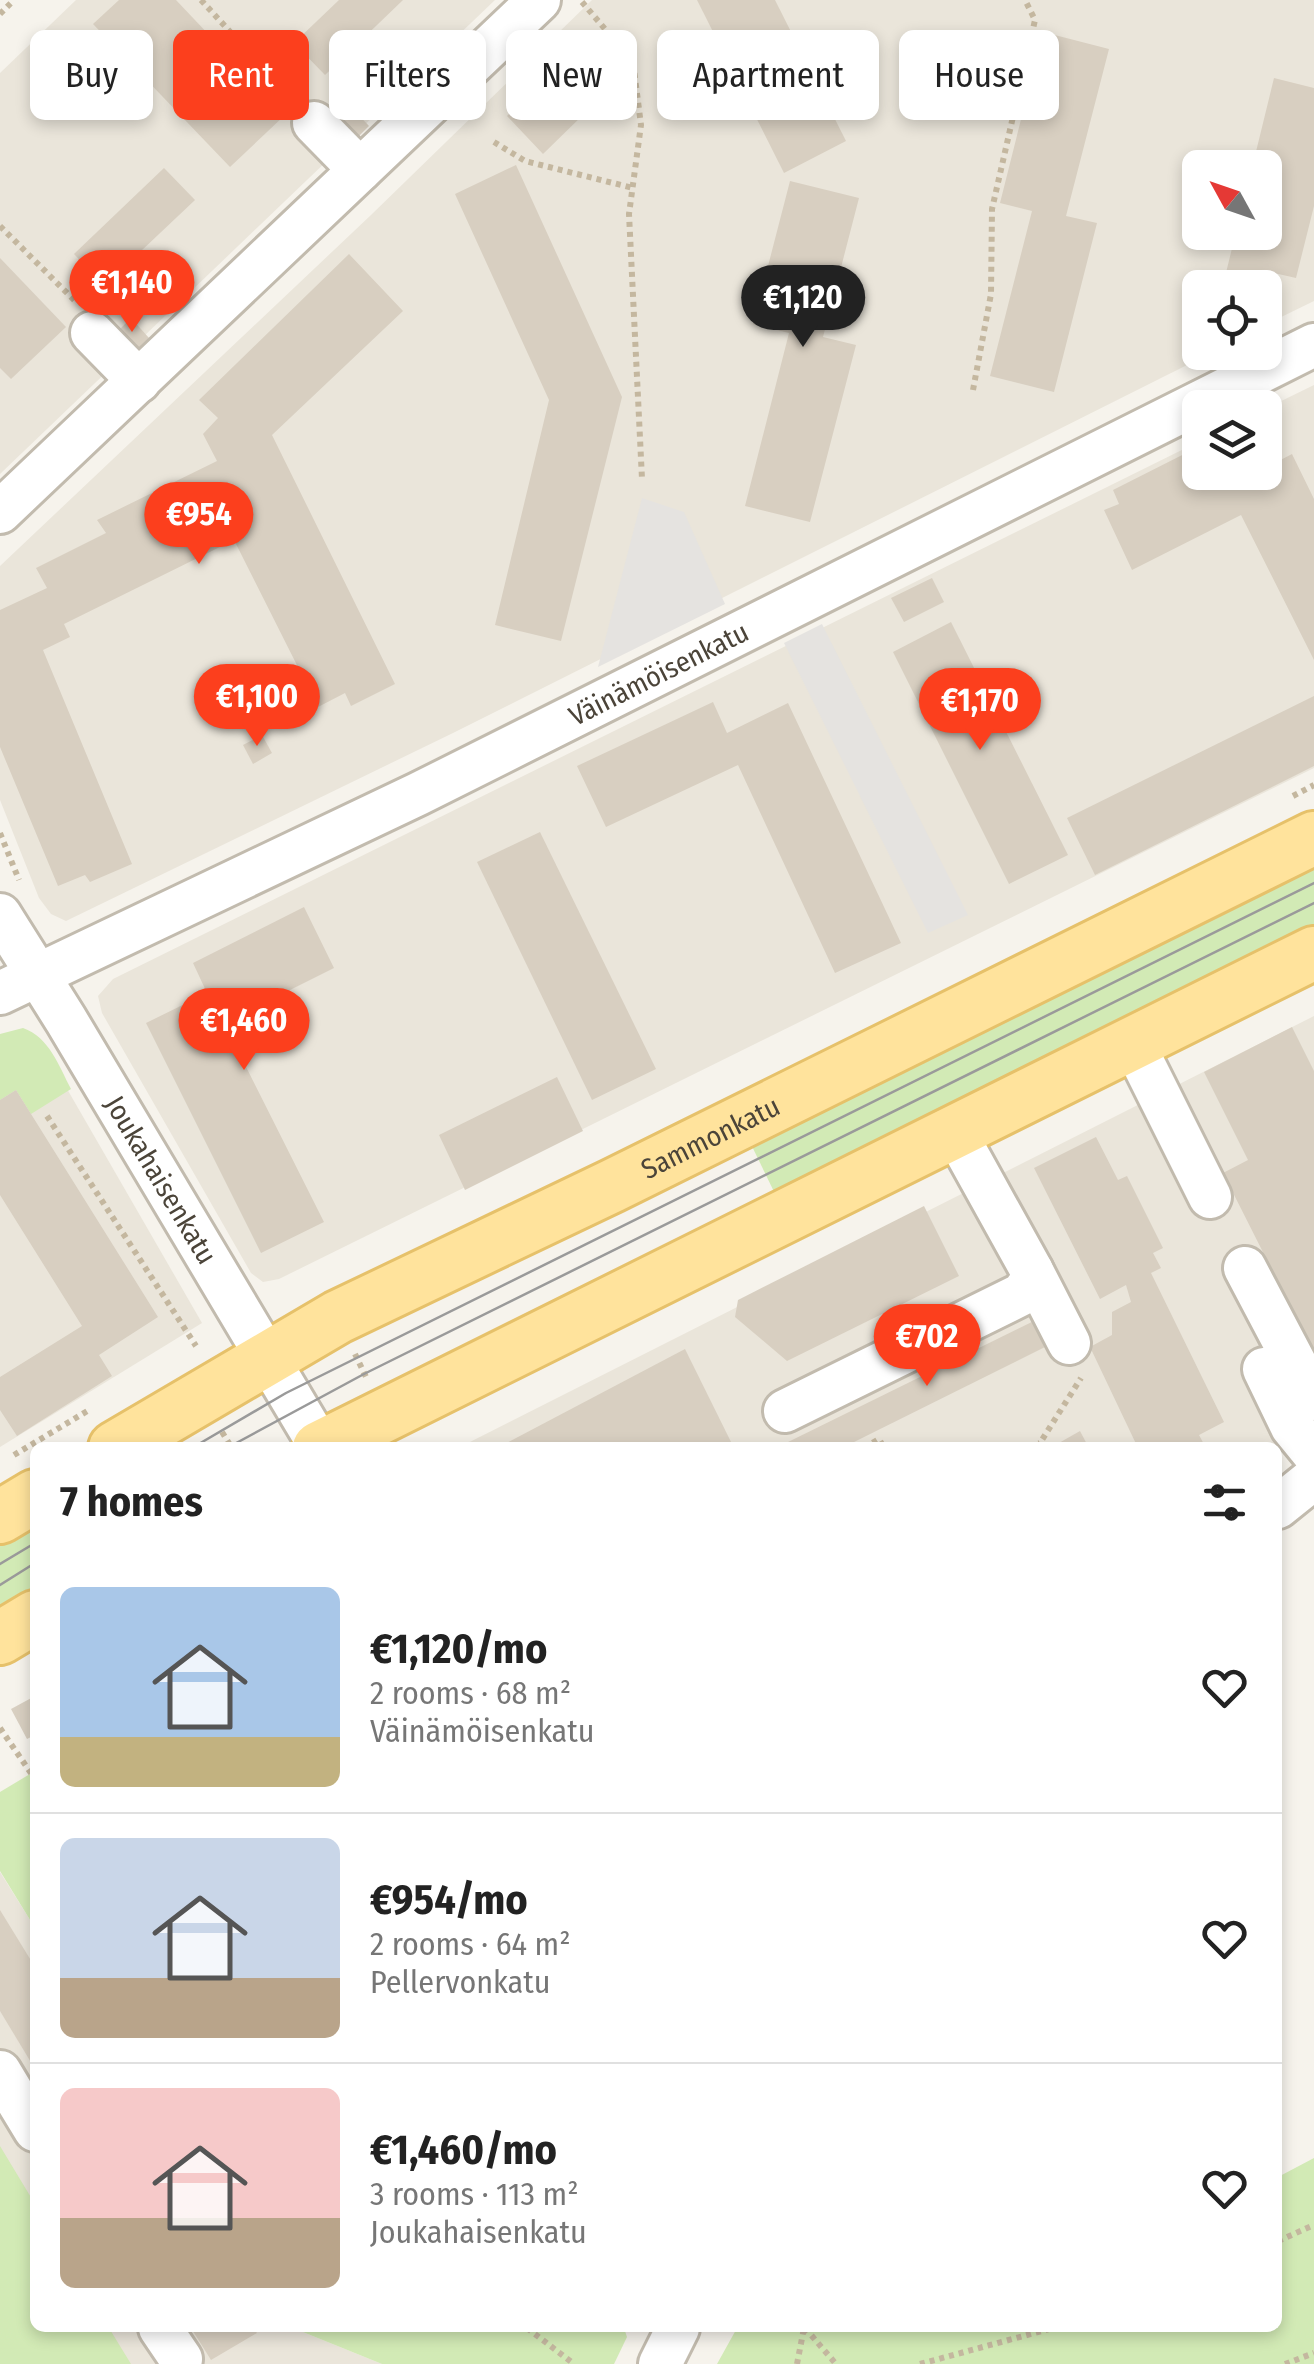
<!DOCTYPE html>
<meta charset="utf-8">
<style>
:root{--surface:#fff;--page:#f6f6f6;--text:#222;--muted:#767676;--line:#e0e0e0;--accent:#fc3f1d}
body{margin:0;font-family:"Fira Sans Condensed",sans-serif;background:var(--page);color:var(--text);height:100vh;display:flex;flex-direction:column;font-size:38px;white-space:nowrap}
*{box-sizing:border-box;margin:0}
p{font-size:32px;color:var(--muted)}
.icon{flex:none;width:55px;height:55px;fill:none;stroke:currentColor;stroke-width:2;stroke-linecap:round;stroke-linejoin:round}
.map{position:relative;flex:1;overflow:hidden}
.sheet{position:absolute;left:30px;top:1442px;width:1252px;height:890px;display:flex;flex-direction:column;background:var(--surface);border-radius:15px;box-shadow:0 5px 15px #0003}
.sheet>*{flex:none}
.banner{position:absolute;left:30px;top:30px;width:1255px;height:90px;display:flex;gap:20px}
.needle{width:65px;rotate:310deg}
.fabs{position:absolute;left:1182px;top:150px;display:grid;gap:20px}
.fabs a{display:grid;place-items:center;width:100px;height:100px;border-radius:15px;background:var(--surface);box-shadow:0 5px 15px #0003;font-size:50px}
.price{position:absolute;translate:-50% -85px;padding:0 22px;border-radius:35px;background:var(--accent);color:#fff;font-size:32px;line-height:65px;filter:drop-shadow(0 2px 5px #0008)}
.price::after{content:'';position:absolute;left:50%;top:60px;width:30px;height:22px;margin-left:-15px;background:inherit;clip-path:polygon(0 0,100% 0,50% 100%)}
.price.on{background:#222;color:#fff}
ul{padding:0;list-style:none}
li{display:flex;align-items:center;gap:30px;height:250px;padding:0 30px}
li+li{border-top:2px solid var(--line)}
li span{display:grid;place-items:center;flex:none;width:280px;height:200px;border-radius:15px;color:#555}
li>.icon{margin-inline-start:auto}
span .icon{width:120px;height:120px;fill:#fffc;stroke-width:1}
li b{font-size:42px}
h2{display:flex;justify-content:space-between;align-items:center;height:120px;padding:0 30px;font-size:42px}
.pill{padding:0 35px;border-radius:15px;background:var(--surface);box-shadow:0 5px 15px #0003;font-size:35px;line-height:90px}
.pill.on{background:var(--accent);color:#fff}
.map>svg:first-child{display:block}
.residential{fill:#eae5da;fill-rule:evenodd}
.green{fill:#d2eab5}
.parking{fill:#e5e3e0}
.building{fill:#d8cfc1}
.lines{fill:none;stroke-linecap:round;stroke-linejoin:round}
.minor-casing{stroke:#c2bbae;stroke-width:48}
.major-casing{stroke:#e6c16a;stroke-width:58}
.path{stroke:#c4b79f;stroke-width:6;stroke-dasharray:5 5;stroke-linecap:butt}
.minor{stroke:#fff;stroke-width:42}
.major{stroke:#ffe39c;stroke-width:52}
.tram{stroke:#9a9a9a;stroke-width:2.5}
.labels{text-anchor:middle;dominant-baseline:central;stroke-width:8;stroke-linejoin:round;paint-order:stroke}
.street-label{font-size:28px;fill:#4b4439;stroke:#fff}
</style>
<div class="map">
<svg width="1314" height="2364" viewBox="0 0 1314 2364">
<rect width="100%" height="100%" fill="#f6f3ec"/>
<!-- residential -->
<g class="residential">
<polygon points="76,0 495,0 0,474 0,73"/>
<path d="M592 0H1314V301L1265 325V288H1200V352L1211 353 453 733 66 921 51 914 39 898 0 800V566L371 215ZM1200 168H1265V232H1200Z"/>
<polygon points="1314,385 1314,768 279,1279 263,1282 251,1273 102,1013 98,996 113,979 1200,441 1200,472 1265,472 1265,409"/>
<polygon points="1314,1016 1314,1426 1278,1455 1278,1448 458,1448"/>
<polygon points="0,1041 44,1049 202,1323 0,1447"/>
<polygon points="0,1872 35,1928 35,2328 293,2328 382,2364 0,2364"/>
</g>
<!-- green -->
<g class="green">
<polygon points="1314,854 1314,937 780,1204 746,1134"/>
<path d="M23 1028C49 1037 59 1066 71 1089L31 1114 16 1090 0 1100V1034Z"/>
<polygon points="35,1517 35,1591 0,1612 0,1538"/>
<polygon points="35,1771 35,1928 0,1871 0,1792"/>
<polygon points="0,2146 35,2204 35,2328 109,2328 131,2364 0,2364"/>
<polygon points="1314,2158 1314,2364 717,2364 737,2328 1278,2328 1278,2177"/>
<polygon points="293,2328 624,2328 627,2337 614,2364 382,2364"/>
</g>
<!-- parking -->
<g class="parking">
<polygon points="642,498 684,512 725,604 598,667"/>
<polygon points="822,624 968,915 928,933 784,643"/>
</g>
<!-- building -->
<g class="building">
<polygon points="119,0 176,0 285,115 230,167 93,24"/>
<polygon points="339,0 403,0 325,75 294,43"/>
<polygon points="697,0 775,0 846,141 784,173"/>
<polygon points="1043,32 1109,49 1066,216 1097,223 1054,392 990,376 1032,211 1000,203"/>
<polygon points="591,34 628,71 543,154 507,116"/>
<polygon points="1274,78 1314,88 1314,206 1296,278 1274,273 1269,293 1265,292 1265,288 1224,281 1236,232 1265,232 1265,168 1252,168"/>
<polygon points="351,107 369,126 354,141 336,122"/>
<polygon points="516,165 622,397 561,641 495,625 549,400 455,194"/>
<polygon points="164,168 195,200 104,286 74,254"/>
<polygon points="790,181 859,198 823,337 856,345 810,522 745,506 789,333 753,324"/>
<polygon points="349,254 403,311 272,435 395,684 351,706 345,693 318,707 234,540 64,624 70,637 43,650 132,864 90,882 85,875 58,886 0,747 0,610 47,588 36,568 106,533 97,520 217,461 203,434 218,418 199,400"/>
<polygon points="0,258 66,327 11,379 0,368"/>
<polygon points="131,318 149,338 134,353 116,333"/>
<polygon points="1200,446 1200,472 1228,472 1234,484 1256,472 1265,472 1265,468 1292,454 1314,499 1314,660 1241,515 1132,570 1104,510 1119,504 1113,490"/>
<polygon points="932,578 944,602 904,622 891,598"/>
<polygon points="951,622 1068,855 1009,884 893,652"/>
<polygon points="1314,696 1314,766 1095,875 1067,818"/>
<polygon points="713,702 727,733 788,703 901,943 835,973 738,765 606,827 577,766"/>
<polygon points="262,735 272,753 253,764 243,745"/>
<polygon points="540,832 656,1069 592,1100 477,862"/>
<polygon points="304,907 334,968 224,1023 324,1222 261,1253 146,1023 207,993 193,963"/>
<polygon points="1292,1027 1314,1071 1314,1353 1223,1173 1248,1160 1204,1072"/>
<polygon points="557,1077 583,1131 465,1190 439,1135"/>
<polygon points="16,1090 158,1317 99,1355 112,1376 17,1436 0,1410 0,1377 82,1326 0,1195 0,1100"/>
<polygon points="1096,1137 1118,1180 1127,1176 1163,1248 1153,1253 1161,1268 1151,1273 1224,1422 1199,1435 1206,1448 1138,1448 1090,1347 1112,1335 1112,1312 1131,1302 1126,1285 1100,1299 1034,1168"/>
<polygon points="924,1206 959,1276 787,1361 735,1317 738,1300"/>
<polygon points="1040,1318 1053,1343 842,1448 786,1448 784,1444"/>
<polygon points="685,1349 734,1448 497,1448"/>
<polygon points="1080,1431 1089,1448 1050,1448"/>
<polygon points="35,1696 35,1735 27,1739 11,1709"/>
<polygon points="0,1910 35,1967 35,2069 0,2011"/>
<polygon points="191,2328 253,2328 257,2333 211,2360"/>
</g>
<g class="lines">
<!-- minor casing -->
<g class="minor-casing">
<g id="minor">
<polyline points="314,123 360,170"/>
<polyline points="92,333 139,381"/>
<polyline points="0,512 539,0"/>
<path id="s1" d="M0 915 66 1020 321 1448"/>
<path id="s2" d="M0 993 418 794 1314 345"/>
<polyline points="1133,1043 1210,1197"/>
<polyline points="1245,1268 1314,1399"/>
<polyline points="1032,1271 1069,1343"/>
<polyline points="1264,1369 1292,1427 1314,1454"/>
<polyline points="785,1411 1022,1294 1030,1283 1032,1271 955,1132"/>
<polyline points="1278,1507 1314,1478"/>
<polyline points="0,2072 35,2130"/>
<polyline points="160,2328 181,2359"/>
<polyline points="660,2364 678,2328"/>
</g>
</g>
<!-- major casing -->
<g class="major-casing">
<g id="major">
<path id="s3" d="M115 1448 338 1317 612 1186 1314 838"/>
<polyline points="319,1448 1314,953"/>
<polyline points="0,1517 35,1496"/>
<polyline points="0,1638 35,1617"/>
</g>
</g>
<!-- path -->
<g class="path">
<polyline points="201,0 289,96"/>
<polyline points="582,2 633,62 641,125 629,214 642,479"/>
<polyline points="0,14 14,0"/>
<polyline points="494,142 525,161 633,188"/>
<polyline points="0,226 76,302"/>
<polyline points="973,390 991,294 992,209 1035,20 1025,0"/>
<polyline points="1293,796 1314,785"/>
<polyline points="0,833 19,880"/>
<polyline points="47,1116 196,1346"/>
<polyline points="355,1354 367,1379"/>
<polyline points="222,1432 232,1448"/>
<polyline points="864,1448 879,1439 884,1448"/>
<polyline points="1030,1448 1040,1443"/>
<polyline points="1042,1448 1040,1443 1081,1378"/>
<polyline points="14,1455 89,1410"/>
<polyline points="0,1728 35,1779"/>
<polyline points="1278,2241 1314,2225"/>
<polyline points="527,2328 574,2364"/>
<polyline points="805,2328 836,2364"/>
<polyline points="797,2364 804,2328"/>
<polyline points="920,2364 1053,2328"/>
<polyline points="1285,2364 1314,2353"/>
</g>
<!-- minor -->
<use href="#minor" class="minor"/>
<!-- major -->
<use href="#major" class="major"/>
<!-- tram -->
<g class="tram">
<polyline points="192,1448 286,1393 1314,883"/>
<polyline points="227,1448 364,1374 1314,903"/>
<polyline points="0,1564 35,1543"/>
<polyline points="0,1585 35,1563"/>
</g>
</g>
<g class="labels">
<!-- street labels -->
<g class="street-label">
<text stroke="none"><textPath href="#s2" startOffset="732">Väinämöisenkatu</textPath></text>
<text stroke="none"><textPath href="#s3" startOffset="672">Sammonkatu</textPath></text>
<text stroke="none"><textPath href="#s1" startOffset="310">Joukahaisenkatu</textPath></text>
</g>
</g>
</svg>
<div class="fabs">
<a><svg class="needle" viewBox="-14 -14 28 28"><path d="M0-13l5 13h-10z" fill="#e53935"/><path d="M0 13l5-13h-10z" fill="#767676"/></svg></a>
<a><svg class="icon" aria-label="locate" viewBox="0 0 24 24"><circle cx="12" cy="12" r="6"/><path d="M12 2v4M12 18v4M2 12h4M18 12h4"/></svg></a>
<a><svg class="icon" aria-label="layers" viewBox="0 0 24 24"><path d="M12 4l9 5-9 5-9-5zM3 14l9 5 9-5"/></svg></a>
</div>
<b class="price" style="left:132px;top:335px">€1,140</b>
<b class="price on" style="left:803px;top:350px">€1,120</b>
<b class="price" style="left:199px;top:567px">€954</b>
<b class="price" style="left:257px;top:749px">€1,100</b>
<b class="price" style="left:980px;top:753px">€1,170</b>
<b class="price" style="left:244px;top:1073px">€1,460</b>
<b class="price" style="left:927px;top:1389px">€702</b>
<div class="banner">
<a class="pill">Buy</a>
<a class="pill on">Rent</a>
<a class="pill">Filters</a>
<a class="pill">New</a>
<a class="pill">Apartment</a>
<a class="pill">House</a>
</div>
<section class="sheet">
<h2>7 homes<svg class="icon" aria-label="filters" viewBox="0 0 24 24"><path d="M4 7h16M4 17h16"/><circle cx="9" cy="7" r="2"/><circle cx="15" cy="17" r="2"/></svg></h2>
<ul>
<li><span style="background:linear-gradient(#a9c7e8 75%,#c2b280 0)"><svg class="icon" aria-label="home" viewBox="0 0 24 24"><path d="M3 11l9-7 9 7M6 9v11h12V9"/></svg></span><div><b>€1,120/mo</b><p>2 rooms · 68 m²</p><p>Väinämöisenkatu</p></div><svg class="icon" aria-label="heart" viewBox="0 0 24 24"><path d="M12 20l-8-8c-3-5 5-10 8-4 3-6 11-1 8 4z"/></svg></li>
<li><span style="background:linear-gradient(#c9d6e8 70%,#b9a48a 0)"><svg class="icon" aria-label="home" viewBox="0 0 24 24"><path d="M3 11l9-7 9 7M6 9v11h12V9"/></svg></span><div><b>€954/mo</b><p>2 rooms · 64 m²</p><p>Pellervonkatu</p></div><svg class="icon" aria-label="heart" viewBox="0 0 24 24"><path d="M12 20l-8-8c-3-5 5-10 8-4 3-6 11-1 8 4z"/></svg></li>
<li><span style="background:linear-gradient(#f6c9c9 65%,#b9a48a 0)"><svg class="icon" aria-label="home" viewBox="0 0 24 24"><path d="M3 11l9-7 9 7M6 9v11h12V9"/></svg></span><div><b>€1,460/mo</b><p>3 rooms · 113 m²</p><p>Joukahaisenkatu</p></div><svg class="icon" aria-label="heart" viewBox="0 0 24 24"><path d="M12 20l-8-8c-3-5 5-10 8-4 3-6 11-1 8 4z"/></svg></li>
</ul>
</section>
</div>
